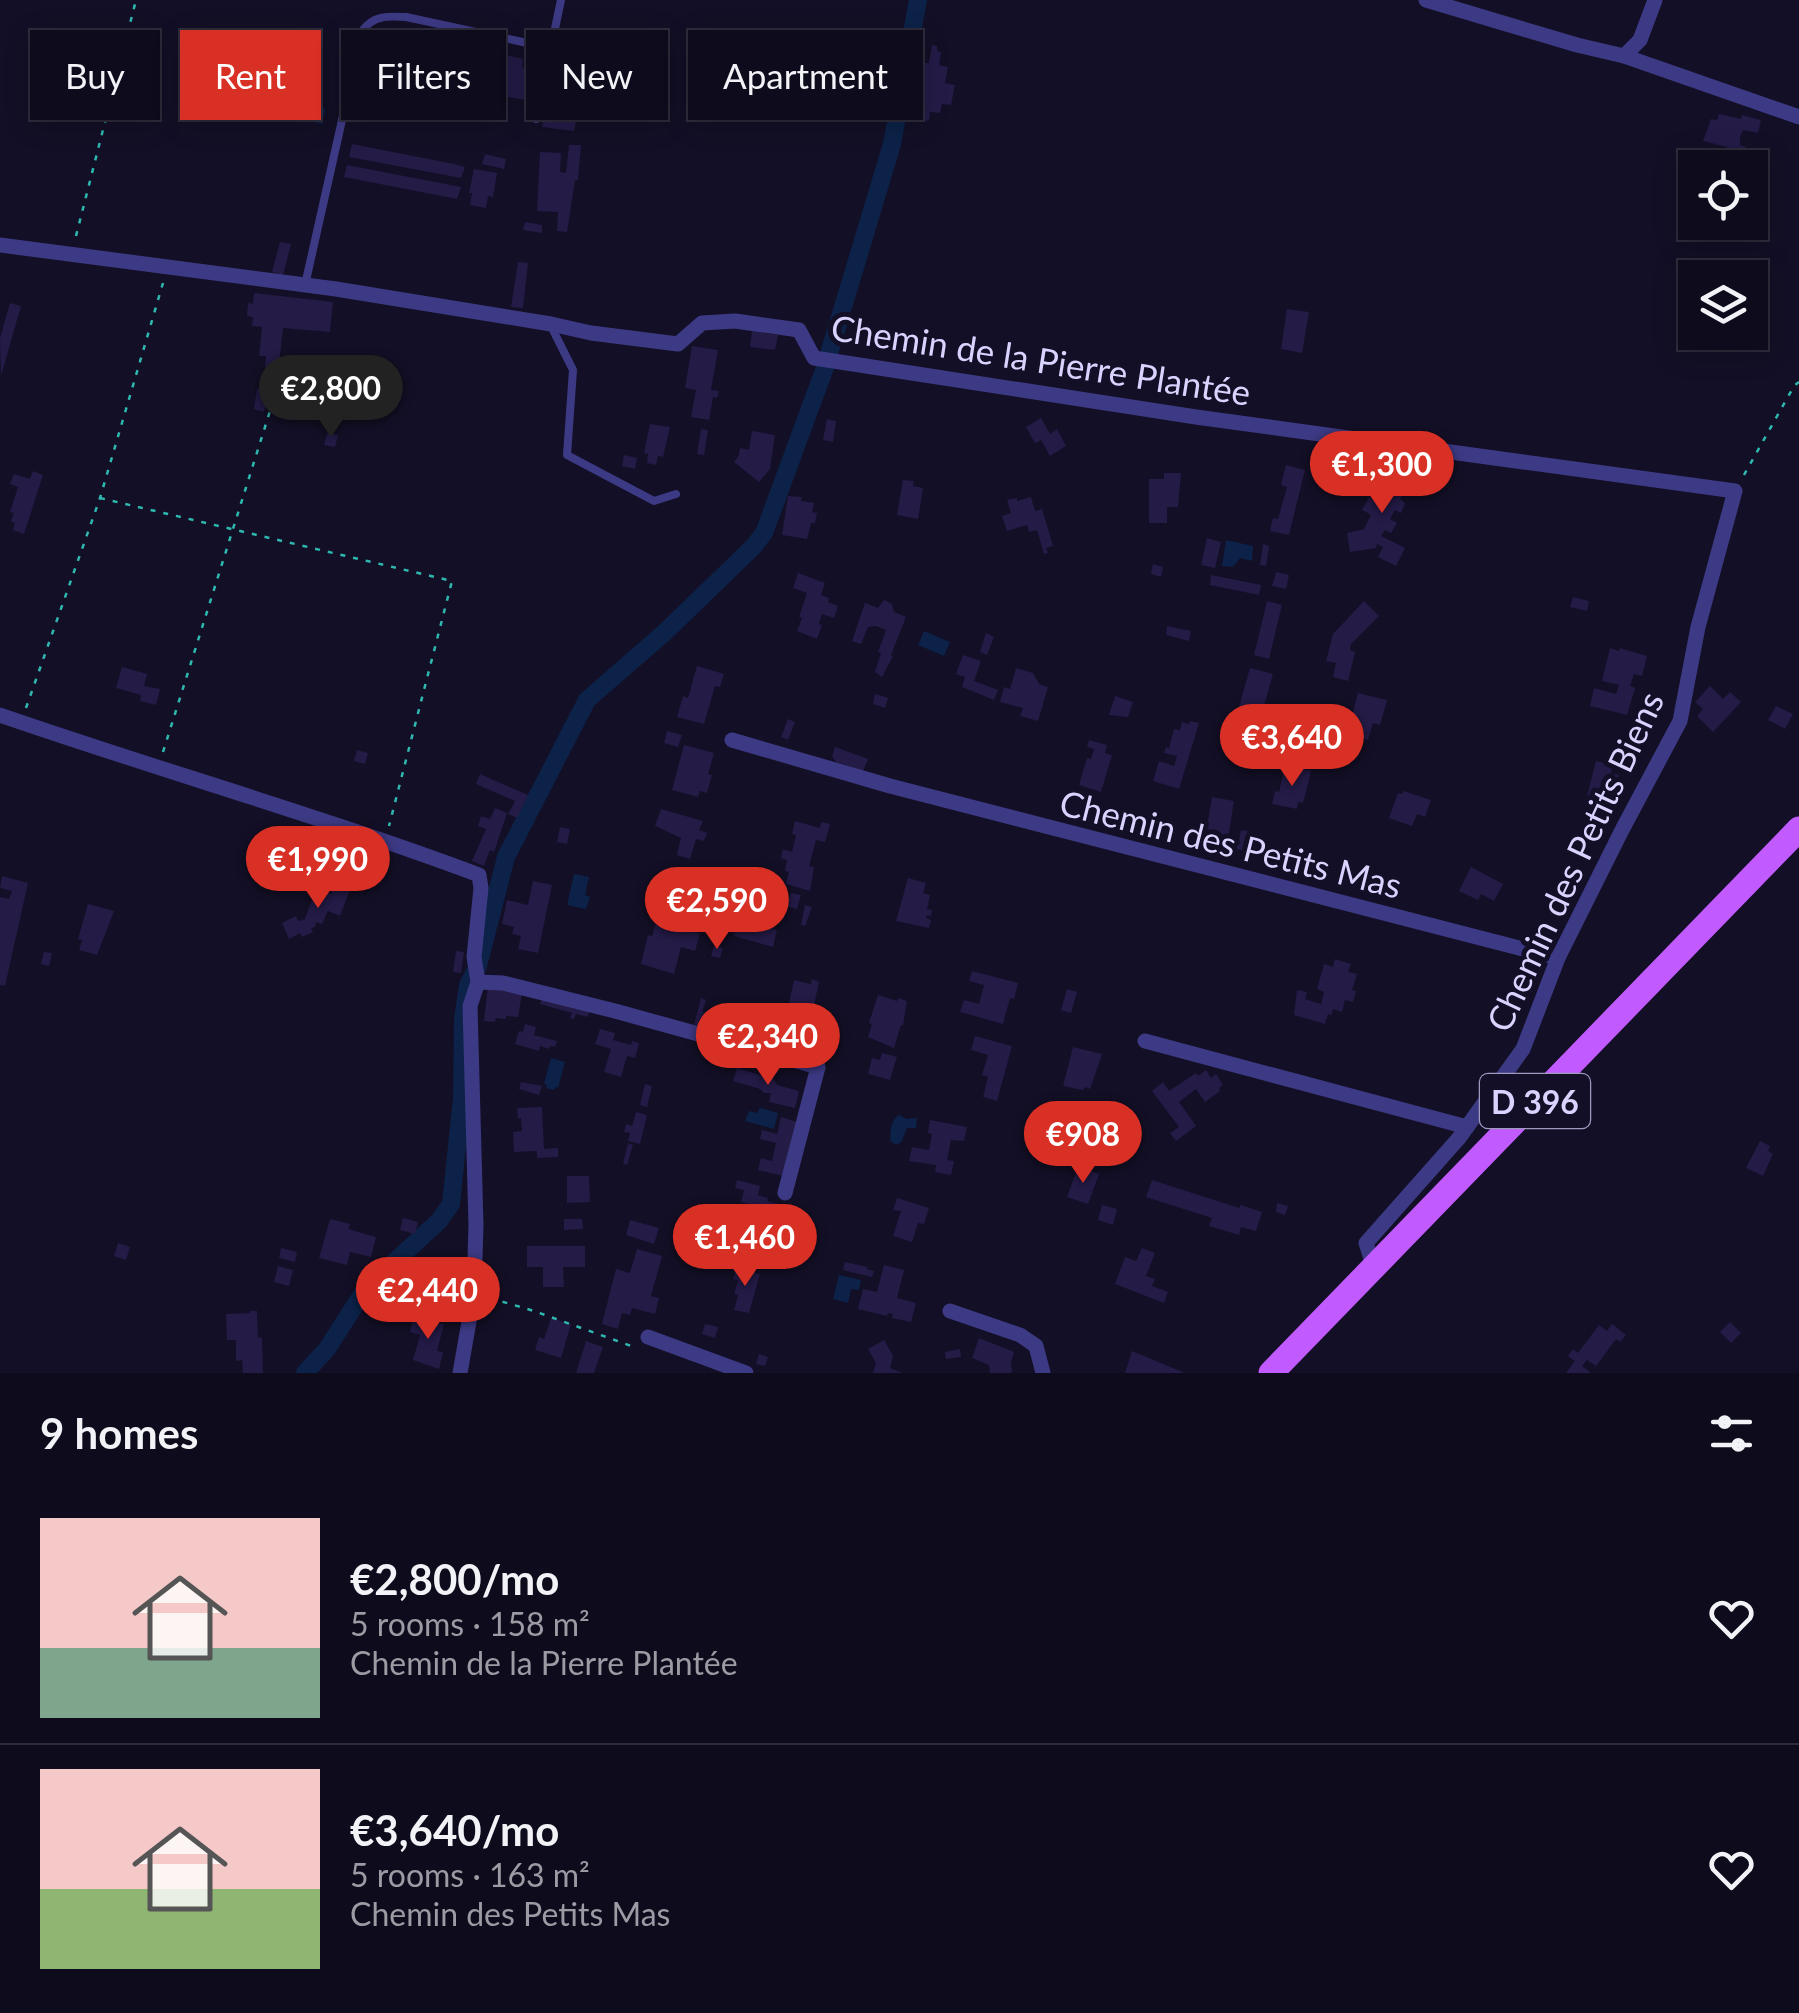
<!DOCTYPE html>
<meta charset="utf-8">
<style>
:root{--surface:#0e0b1c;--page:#171425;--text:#f1f3f6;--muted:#9b9ba3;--line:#2e2b3b;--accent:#d93025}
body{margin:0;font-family:Lato,sans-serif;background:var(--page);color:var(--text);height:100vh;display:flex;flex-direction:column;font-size:38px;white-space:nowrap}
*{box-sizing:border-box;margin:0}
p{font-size:32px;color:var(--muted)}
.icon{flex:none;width:55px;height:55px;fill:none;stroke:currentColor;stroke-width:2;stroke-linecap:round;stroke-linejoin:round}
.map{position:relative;height:1373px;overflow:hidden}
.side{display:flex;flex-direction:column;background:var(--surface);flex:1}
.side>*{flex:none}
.hud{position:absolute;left:30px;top:30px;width:1000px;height:90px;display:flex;gap:20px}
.fabs{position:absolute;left:1678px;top:150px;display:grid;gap:20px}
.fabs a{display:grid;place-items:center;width:90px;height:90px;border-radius:0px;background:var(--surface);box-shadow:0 5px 25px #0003,0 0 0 2px var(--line);font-size:50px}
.price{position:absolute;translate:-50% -85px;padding:0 22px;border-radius:35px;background:var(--accent);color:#fff;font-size:32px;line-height:65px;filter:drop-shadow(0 2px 5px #0008)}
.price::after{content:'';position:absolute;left:50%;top:60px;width:30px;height:22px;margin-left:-15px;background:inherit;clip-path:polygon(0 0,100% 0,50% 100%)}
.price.selected{background:#222;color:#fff}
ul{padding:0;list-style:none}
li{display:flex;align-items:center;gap:30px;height:250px;padding:0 40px}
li+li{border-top:2px solid var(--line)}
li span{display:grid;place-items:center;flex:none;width:280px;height:200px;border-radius:0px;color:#555}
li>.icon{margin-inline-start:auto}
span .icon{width:120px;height:120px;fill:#fffc;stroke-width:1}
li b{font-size:42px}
h2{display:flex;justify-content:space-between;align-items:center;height:120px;padding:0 40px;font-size:42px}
.chip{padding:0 35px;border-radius:0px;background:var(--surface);box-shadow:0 5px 25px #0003,0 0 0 2px var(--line);font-size:35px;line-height:90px}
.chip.selected{background:var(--accent);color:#fff}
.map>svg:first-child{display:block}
.water{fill:#0c2248}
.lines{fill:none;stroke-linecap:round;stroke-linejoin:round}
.canal{stroke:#0c2248;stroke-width:18}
.building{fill:#241b47}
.path{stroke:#2fb8b0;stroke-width:2.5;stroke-dasharray:5 8;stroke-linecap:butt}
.service{stroke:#3d3a85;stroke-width:8}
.minor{stroke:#3d3a85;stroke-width:15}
.primary{stroke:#c25bff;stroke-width:25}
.labels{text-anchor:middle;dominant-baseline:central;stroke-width:10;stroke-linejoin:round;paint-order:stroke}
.shield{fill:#130f26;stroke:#9e99be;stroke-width:2.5}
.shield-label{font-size:32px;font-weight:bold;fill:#d9d4ff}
.street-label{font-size:35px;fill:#d9d4ff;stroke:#130f26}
</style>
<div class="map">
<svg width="1799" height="1373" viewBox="0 0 1799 1373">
<rect width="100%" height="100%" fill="#130f26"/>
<!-- water -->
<g class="water">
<polygon points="297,99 325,109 322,124 292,116"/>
<polygon points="1226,540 1253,546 1252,561 1240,558 1233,567 1222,566"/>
<polygon points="924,631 950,642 944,656 918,645"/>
<polygon points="574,874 589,877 585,895 590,897 586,909 567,905"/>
<polygon points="551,1058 565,1062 558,1088 555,1087 554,1090 546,1088 547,1085 544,1084"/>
<polygon points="760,1108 778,1113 774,1129 745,1121 749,1111 757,1113"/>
<path d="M899 1115 907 1119 917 1118 916 1128H907L902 1141 897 1145 891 1142C889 1135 891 1119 899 1115Z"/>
<polygon points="839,1275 861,1280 859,1290 851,1289 848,1303 833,1299"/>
</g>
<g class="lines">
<!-- canal -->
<g class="canal">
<polyline points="828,357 892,144 918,0"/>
<polyline points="305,1373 327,1349 366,1288 439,1221 451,1204 462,1098 463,1019 468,985 478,966 506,857 587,700 664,633 753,547 764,533 826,365"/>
</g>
</g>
<!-- building -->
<g class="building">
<polygon points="932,45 937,46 937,51 941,52 939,65 948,67 945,83 955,85 951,105 942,104 940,113 930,112 929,121 913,119 921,63 929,63"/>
<polygon points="502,54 523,59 522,67 531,69 530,79 535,80 534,87 529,86 526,100 501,96 505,79 501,78 504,64 499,63"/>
<polygon points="555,63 587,69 574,131 542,127"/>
<polygon points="1719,114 1741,119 1742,115 1761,120 1758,133 1743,130 1740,137 1740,145 1746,147 1747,165 1725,165 1727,147 1703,141 1711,119 1717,120"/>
<polygon points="352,144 454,164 465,167 461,178 349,157"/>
<polygon points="569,145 581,145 578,180 575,180 567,232 557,231 558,212 537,211 540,152 561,153 560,172 566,173"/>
<polygon points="485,154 506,159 504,169 482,164"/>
<polygon points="347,165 461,187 457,199 344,177"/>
<polygon points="474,169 497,173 493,197 488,196 486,208 470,205 472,193 469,193"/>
<polygon points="525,222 542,225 542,233 523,230"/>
<polygon points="280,242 291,244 283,275 272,272"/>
<polygon points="518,262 528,263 523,308 511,307"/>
<polygon points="254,293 333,302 330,332 283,328 278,372 265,370 266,356 259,356 262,327 252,326 253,317 247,316 248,303 253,304"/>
<polygon points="10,303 21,306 1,376 0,338"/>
<polygon points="1287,309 1309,312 1302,353 1281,349"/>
<polygon points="752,331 778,335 775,350 750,347"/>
<polygon points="692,346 718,350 711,390 719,391 717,398 713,397 709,420 691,417 696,390 685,388"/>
<polygon points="257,389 270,390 264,412 254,409"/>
<polygon points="1041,418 1050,434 1057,429 1066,446 1050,456 1041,440 1035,443 1026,427"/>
<polygon points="827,419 836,421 833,442 823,440"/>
<polygon points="650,424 670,427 663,457 658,456 656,465 647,463 648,454 644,453"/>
<polygon points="701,429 708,430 704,455 697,454"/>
<polygon points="752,431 775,435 770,469 759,482 734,462 739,455 740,448 749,450"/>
<polygon points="327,433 338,435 335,447 324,445"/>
<polygon points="624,455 637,458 635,469 622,466"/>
<polygon points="1384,459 1402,459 1402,496 1400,499 1405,503 1401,513 1395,510 1390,519 1397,523 1391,533 1385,530 1381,536 1405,548 1396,566 1378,557 1383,547 1377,544 1376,548 1350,552 1347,533 1364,529 1371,515 1362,510 1369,497 1378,502 1383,492"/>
<polygon points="1286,465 1305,470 1289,535 1270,531 1273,518 1278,519 1287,487 1281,485"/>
<polygon points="33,471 43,475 24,534 13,530 15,523 11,521 14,513 10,512 18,487 10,484 14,474 30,479"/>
<polygon points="1164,473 1181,473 1178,507 1167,507 1167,523 1149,523 1149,479 1164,479"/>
<polygon points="903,480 914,481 913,486 923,488 918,519 897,515"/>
<polygon points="788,496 802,497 801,501 814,503 812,512 817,513 815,523 811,523 807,539 782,535"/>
<polygon points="1031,497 1035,511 1042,509 1053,546 1046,548 1048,553 1044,554 1037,530 1029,532 1027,525 1007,531 1002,516 1011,513 1007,500 1017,498 1017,501"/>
<polygon points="1207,538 1221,542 1215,568 1201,565"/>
<polygon points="1263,544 1269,546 1266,566 1260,565"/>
<polygon points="1153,564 1163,567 1161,577 1151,574"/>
<polygon points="1276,572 1289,575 1286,589 1272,586"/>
<polygon points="798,573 825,583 821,595 829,598 828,602 838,606 834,618 822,614 819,624 822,625 817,639 797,631 802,618 799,617 807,593 793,588"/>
<polygon points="1211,575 1261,585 1259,595 1210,585"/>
<polygon points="1573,597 1589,601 1587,611 1570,607"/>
<polygon points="884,600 892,604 894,612 906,617 891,655 893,656 882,677 875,672 881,653 878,652 886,630 876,626 868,627 861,644 852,641 865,603 878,608"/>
<polygon points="1267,601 1282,605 1269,659 1254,655"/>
<polygon points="1364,601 1379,616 1351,644 1350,650 1355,652 1348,681 1333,677 1336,663 1326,661 1333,634"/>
<polygon points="1167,626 1191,631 1189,641 1166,635"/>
<polygon points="986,633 994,637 987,655 980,652"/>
<polygon points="1610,648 1619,651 1620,648 1647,656 1642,676 1634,674 1630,686 1635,688 1627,715 1590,706 1594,688 1616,694 1619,685 1602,681"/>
<polygon points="963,655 981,661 974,681 998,690 994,700 962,687 965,677 956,674"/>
<polygon points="697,666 724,674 720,687 715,686 704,724 677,717 683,696 688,698"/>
<polygon points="122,667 147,674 144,686 160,689 156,705 140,701 141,695 116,688"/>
<polygon points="1016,668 1033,673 1039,684 1048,687 1038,721 1020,716 1023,708 1000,702 1004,687 1010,689"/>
<polygon points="1250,668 1273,674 1262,713 1239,707"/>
<polygon points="1710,686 1723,699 1730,692 1741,702 1713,732 1697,716 1703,709 1695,702"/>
<polygon points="1358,693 1387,700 1380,725 1373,723 1368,740 1347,735"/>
<polygon points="875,694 888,698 885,708 873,704"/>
<polygon points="1115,696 1133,702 1128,717 1109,715"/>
<polygon points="1776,706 1793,714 1785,729 1768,720"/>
<polygon points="1306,713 1327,718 1324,730 1303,725"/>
<polygon points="788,719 795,722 788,740 781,737"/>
<polygon points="1190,721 1199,723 1179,789 1153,781 1159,761 1174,766 1177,756 1164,753 1166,747 1169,748 1174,729 1180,730 1182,722 1189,724"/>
<polygon points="1228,729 1253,734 1249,751 1224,745"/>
<polygon points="667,731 682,735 678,747 664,743"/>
<polygon points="1089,740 1107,745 1105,753 1112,755 1101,792 1079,785 1087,758 1091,759 1094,749 1087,747"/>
<polygon points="684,745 714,753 708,774 712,775 707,793 700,791 698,797 672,790"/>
<polygon points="835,747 868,759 863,771 836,762 832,756"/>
<polygon points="357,750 368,753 365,764 354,761"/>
<polygon points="1596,761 1613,765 1611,773 1619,775 1609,805 1586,800"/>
<polygon points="1301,768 1311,771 1303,803 1298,802 1297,809 1272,804 1275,791 1279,792 1284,770 1300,774"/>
<polygon points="480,774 528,795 517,818 508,814 515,801 476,784"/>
<polygon points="1404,791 1431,800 1425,817 1417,814 1412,826 1389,818 1398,793 1402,794"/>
<polygon points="1212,797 1234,801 1228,839 1239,841 1241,830 1261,834 1258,853 1199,842 1203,820 1208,821"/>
<polygon points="495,808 507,813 494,852 490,850 484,866 472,861 486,829 478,826 481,816 490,819"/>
<polygon points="661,809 703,821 699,830 707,833 704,841 696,839 690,859 677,855 681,838 655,826"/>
<polygon points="795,821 820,828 821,822 830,824 825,842 816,840 809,866 814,867 810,891 786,884 789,872 785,871 787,860 781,858 783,849 792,852 796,835 792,834"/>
<polygon points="560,827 570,829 567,844 557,842"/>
<polygon points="1471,867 1503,884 1494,901 1481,894 1478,900 1459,891"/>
<polygon points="697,869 714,875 708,892 691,886"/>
<polygon points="2,876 28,883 5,986 0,985 0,897 9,899 12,891 0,888"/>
<polygon points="908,878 926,883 923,893 930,895 927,909 932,910 931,916 927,915 926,918 931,920 929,928 896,921"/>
<polygon points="533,881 552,885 538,953 518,949 521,936 512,934 514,927 502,924 507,900 528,905"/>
<polygon points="335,884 350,890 340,916 328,911 322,924 316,922 315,927 311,928 313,932 302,937 300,933 289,939 282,923 296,916 298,921 305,919 316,888 331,894"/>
<polygon points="791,893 801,895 797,909 787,906"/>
<polygon points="664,895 677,898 676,904 687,906 682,924 676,923 674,930 700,933 695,951 681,947 674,974 641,964 648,935 652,936"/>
<polygon points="88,904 114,911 97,955 79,950 82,940 78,939"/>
<polygon points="805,905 812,907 805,926 801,925"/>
<polygon points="739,913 766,919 764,926 777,930 773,947 734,936"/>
<polygon points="714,946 723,948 720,958 711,956"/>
<polygon points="456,951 464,952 461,973 453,972"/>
<polygon points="44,952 52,953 49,966 41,964"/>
<polygon points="1335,959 1351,964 1348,972 1357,974 1352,990 1356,991 1353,1002 1345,1000 1342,1012 1333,1009 1332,1015 1328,1014 1325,1024 1294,1015 1297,990 1307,992 1305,999 1321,1004 1324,992 1317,989 1324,964 1333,967"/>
<polygon points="972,971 1018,983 1014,999 1010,998 1003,1024 960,1012 964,1000 979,1004 984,985 969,981"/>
<polygon points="812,979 819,982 813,1010 806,1008 801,1025 785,1021 794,980 811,984"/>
<polygon points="488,986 522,993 518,1017 506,1016 506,1019 496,1018 495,1022 484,1021"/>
<polygon points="1067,989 1077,992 1071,1013 1061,1010"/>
<polygon points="543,995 590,1008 588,1017 576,1014 574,1019 570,1018 572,1013 540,1004"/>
<polygon points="878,995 897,1001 898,998 907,1001 903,1026 901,1025 894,1048 868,1037 872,1024 869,1023"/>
<polygon points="701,998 706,1000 702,1012 727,1020 723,1034 694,1025"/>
<polygon points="525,1024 536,1027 534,1035 557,1041 555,1047 550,1046 549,1049 540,1046 539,1051 515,1044 519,1031 523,1032"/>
<polygon points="600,1029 615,1033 613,1040 631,1045 632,1041 639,1043 635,1058 627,1056 621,1077 604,1072 611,1049 595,1044"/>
<polygon points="975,1036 1012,1046 997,1101 983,1097 988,1077 982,1075 988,1055 971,1050"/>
<polygon points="1073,1047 1102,1054 1090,1089 1085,1087 1083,1090 1063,1086"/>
<polygon points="882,1053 897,1057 890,1080 868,1074 872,1058 880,1060"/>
<polygon points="737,1068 763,1076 772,1076 777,1085 799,1091 795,1108 769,1102 771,1093 764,1093 760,1089 733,1081"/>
<polygon points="1206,1070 1211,1078 1216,1074 1223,1085 1219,1088 1220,1091 1205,1102 1196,1089 1179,1102 1196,1126 1176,1141 1170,1133 1179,1127 1152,1091 1163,1082 1169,1091 1196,1073 1198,1076"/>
<polygon points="521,1082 542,1086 539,1095 519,1089"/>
<polygon points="645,1084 652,1086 647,1107 640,1105"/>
<polygon points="542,1107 544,1149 558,1148 558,1157 537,1158 537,1151 514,1152 513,1132 522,1131 521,1118 518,1119 517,1108"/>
<polygon points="636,1112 647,1115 640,1144 628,1141 630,1133 624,1132 626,1124 632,1126"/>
<polygon points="781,1117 797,1122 783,1176 758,1170 761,1158 772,1161 776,1143 760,1139 762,1130 777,1134"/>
<polygon points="930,1120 967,1127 964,1141 951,1140 947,1160 954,1161 951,1175 935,1172 936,1165 909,1161 912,1147 929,1150 932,1134 928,1133"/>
<polygon points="1760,1141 1770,1146 1768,1151 1773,1154 1763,1176 1746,1168"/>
<polygon points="628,1143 633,1145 627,1165 623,1164"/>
<polygon points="1078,1167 1099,1174 1088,1204 1067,1197"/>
<polygon points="567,1176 589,1176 590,1202 567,1203"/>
<polygon points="737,1180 760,1186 758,1195 768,1198 767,1201 778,1204 771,1231 757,1227 760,1215 754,1214 756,1206 741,1202 744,1190 735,1188"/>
<polygon points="1152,1180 1239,1208 1241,1205 1262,1212 1256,1231 1241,1227 1239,1235 1209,1226 1212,1218 1146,1197"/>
<polygon points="897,1198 929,1208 924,1224 918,1223 912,1242 893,1236 901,1211 893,1210"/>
<polygon points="1277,1203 1288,1206 1285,1215 1276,1212"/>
<polygon points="1102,1205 1117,1209 1113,1225 1098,1220"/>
<polygon points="403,1218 418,1222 415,1234 400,1230"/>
<polygon points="330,1219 350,1224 348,1229 376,1237 371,1257 350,1252 347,1265 319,1258"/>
<polygon points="564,1219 582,1219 583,1229 564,1230"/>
<polygon points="630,1220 659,1228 654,1244 626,1235"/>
<polygon points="118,1243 130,1247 126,1260 114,1256"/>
<polygon points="527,1246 585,1246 585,1267 563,1267 564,1287 543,1287 543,1267 527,1267"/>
<polygon points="281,1248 297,1252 295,1262 279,1258"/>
<polygon points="1142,1248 1155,1253 1146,1276 1155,1279 1152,1286 1168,1292 1164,1303 1115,1284 1125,1257 1136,1261"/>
<polygon points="637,1249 662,1256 651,1296 659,1298 655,1314 632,1308 630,1315 622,1313 618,1329 602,1324 616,1269 630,1273"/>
<polygon points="437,1258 453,1261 451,1269 460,1270 456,1289 432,1284"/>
<polygon points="845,1262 868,1267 867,1269 874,1271 872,1277 843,1270"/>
<polygon points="884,1265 904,1270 897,1298 916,1303 911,1322 892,1318 893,1314 888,1313 887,1316 858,1309 863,1289 877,1292"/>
<polygon points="278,1266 293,1270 289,1286 274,1282"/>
<polygon points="736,1268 760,1274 749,1313 734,1310 738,1295 734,1294 738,1281 733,1279"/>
<polygon points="250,1311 257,1311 258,1338 262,1337 263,1373 243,1373 242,1360 236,1361 236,1340 227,1340 226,1314 250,1313"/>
<polygon points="414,1317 444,1324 437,1351 443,1352 439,1369 413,1360 420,1335 410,1332"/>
<polygon points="551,1318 571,1324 561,1358 535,1350 539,1337 544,1339"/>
<polygon points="1730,1322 1741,1333 1731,1343 1720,1332"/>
<polygon points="705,1324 718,1327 715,1338 702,1334"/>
<polygon points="1612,1324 1626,1335 1620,1342 1616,1339 1596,1366 1587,1360 1582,1366 1591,1373 1566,1373 1575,1361 1568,1356 1573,1349 1578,1353 1599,1325 1607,1331"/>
<polygon points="979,1338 1014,1352 1011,1362 1012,1373 990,1373 989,1365 972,1358"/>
<polygon points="884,1340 893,1356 890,1368 903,1373 873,1373 876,1363 868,1349"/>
<polygon points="586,1341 603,1347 594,1373 576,1373"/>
<polygon points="960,1349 961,1357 946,1359 945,1352"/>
<polygon points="1132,1351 1185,1373 1125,1373"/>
<polygon points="759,1354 768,1357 765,1366 756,1364"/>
</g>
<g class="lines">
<!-- path -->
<g class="path">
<polyline points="76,236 136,0"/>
<polyline points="1744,475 1794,386 1799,382"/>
<polyline points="100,498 452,581 389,826"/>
<polyline points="26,708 100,498 163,283"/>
<polyline points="163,752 286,360"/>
<polyline points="490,1298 534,1311 634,1347"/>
</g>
<!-- service -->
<g class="service">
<polyline points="536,119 561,0"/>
<path d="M305 285 362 31C374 15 388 16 406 17L551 48"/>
<polyline points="551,326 573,370 567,455 654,501 676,494"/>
</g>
<!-- minor -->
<g class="minor">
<polyline points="1426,0 1577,45 1624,56 1799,117"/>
<polyline points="1624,56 1640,40 1655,0"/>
<polyline points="0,245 336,289 551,324 591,333 678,344 702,323 735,321 799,330 814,358 1196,417 1735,491 1698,627 1680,721 1622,830 1558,958 1523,1049 1459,1138 1366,1243 1374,1268"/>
<path d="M0 715C159 770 321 816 479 875L481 888 474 957 478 982 470 1006 476 1225 474 1293 460 1373"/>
<polyline points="732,740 890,786 1558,958"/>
<polyline points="478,982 503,983 615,1011 818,1067 785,1193"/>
<polyline points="1145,1041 1467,1127"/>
<polyline points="950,1311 1020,1335 1036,1346 1043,1373"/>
<polyline points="648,1337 746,1373"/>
</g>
<!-- primary -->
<polyline class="primary" points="1271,1373 1799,829"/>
</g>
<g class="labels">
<!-- shield labels -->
<rect class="shield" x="1480" y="1074" width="110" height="54" rx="8"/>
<g class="shield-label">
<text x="1535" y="1101">D 396</text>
</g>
<!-- street labels -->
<g class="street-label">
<text transform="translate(1041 359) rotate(9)">Chemin de la Pierre Plantée</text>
<text transform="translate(1231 843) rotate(14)">Chemin des Petits Mas</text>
<text transform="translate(1574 861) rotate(-65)">Chemin des Petits Biens</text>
</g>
</g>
</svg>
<div class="fabs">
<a><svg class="icon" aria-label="locate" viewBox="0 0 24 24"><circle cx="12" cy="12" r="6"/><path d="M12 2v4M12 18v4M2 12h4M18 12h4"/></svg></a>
<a><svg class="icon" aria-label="layers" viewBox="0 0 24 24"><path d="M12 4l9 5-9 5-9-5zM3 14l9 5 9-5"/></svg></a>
</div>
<b class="price selected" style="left:331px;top:440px">€2,800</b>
<b class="price" style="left:1382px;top:516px">€1,300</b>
<b class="price" style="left:1292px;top:789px">€3,640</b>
<b class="price" style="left:318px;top:911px">€1,990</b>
<b class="price" style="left:717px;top:952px">€2,590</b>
<b class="price" style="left:768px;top:1088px">€2,340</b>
<b class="price" style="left:1083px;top:1186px">€908</b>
<b class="price" style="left:745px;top:1289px">€1,460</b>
<b class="price" style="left:428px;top:1342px">€2,440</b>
<div class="hud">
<a class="chip">Buy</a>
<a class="chip selected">Rent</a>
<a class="chip">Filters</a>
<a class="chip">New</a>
<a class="chip">Apartment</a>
</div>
</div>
<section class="side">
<h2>9 homes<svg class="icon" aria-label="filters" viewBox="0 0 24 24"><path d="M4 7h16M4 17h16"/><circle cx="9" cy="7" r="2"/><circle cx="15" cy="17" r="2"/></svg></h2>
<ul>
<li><span style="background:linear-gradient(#f6c9c9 65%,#7fa58c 0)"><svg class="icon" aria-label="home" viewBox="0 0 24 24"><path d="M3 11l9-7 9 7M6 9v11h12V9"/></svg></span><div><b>€2,800/mo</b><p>5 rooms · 158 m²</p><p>Chemin de la Pierre Plantée</p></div><svg class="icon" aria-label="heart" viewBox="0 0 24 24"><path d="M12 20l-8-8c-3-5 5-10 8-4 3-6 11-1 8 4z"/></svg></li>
<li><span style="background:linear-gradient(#f6c9c9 60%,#8fb573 0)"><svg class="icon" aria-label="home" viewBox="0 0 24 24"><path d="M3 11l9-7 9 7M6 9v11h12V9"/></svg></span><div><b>€3,640/mo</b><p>5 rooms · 163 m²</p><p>Chemin des Petits Mas</p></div><svg class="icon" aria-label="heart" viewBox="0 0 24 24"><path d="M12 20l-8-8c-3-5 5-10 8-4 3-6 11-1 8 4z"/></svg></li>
</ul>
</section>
